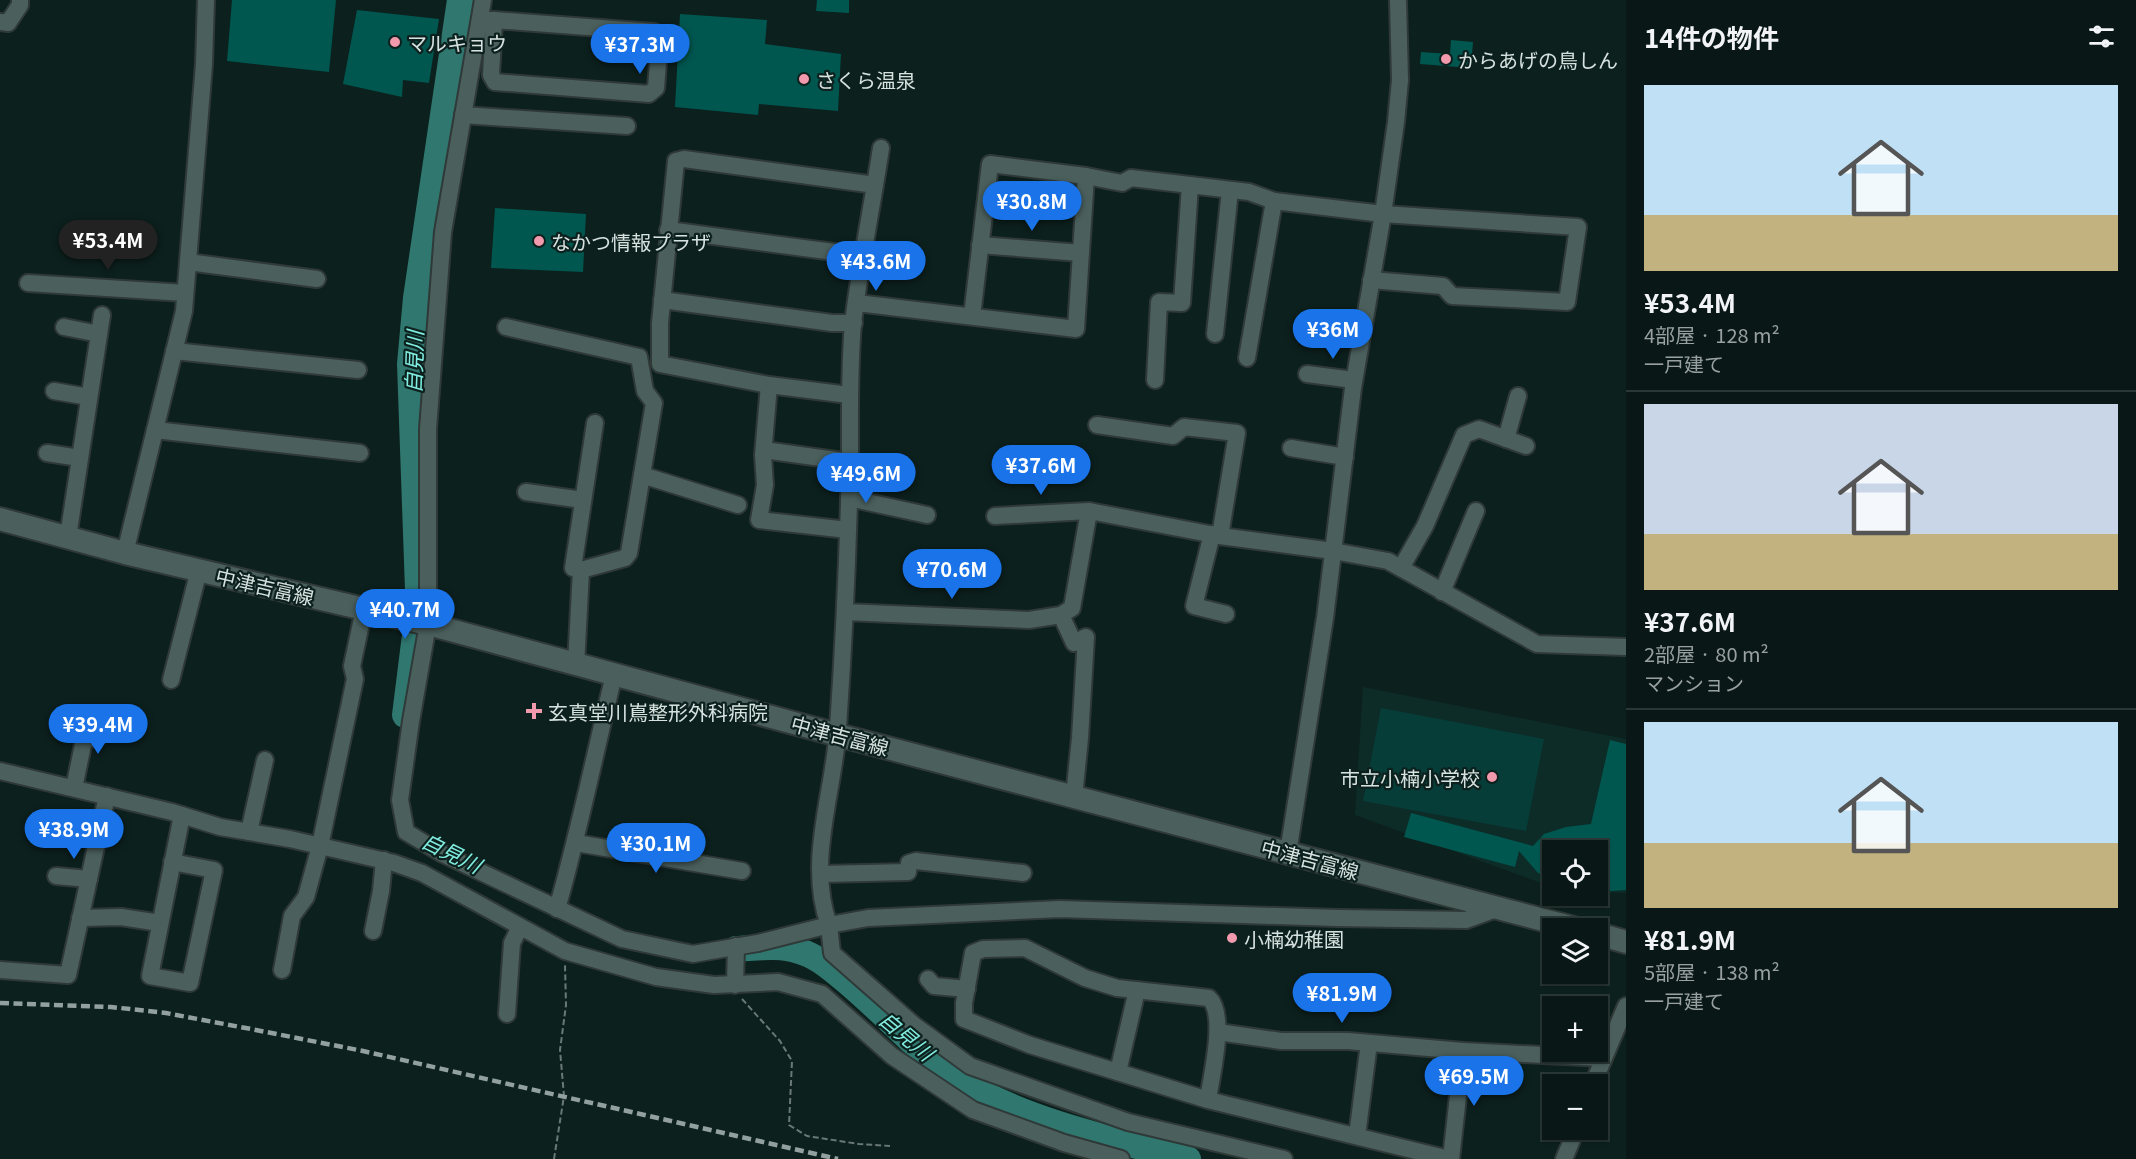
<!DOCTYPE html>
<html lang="ja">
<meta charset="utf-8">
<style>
:root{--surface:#091816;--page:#12211f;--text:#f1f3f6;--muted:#99a0a1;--line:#293735;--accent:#1a73e8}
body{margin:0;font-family:Georgia,"Noto Sans JP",serif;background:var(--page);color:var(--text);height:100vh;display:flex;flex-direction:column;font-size:22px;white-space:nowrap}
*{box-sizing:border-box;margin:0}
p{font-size:20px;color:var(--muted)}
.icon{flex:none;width:33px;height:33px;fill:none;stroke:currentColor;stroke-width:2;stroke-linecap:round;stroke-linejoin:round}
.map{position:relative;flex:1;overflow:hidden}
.details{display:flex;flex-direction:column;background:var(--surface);width:510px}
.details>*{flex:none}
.controls{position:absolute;left:1542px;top:840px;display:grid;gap:12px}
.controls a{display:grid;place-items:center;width:66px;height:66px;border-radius:0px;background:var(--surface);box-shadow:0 2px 4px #0004,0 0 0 2px var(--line);font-size:30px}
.price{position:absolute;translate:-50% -51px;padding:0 14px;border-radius:21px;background:var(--accent);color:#fff;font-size:20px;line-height:39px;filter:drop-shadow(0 2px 3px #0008)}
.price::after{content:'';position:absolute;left:50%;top:36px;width:18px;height:14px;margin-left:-9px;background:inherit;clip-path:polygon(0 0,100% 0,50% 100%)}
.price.active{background:#222;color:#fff}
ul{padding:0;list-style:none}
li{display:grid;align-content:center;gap:12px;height:318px;padding:0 18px}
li+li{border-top:2px solid var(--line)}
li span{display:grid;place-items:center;height:186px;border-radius:0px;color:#555}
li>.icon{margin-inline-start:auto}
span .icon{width:108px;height:108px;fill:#fffc;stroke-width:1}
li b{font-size:26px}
h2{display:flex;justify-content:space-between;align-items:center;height:72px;padding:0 18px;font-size:26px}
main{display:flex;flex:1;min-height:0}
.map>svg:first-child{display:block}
.built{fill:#0d2c28}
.green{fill:#073d38}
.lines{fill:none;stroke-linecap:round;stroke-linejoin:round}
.river{stroke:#2f776f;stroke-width:26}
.building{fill:#005750}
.street-casing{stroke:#2f3938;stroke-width:20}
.secondary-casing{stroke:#2f3938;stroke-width:26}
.path{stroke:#687976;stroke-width:2;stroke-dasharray:6 3;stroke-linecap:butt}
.street{stroke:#4b605d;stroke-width:16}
.secondary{stroke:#4b605d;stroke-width:22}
.rail{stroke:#92a19f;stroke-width:4.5;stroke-dasharray:9 4.5;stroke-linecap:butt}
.poi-dot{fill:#f29aad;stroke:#0c201d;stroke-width:2}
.labels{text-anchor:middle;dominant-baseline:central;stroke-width:4.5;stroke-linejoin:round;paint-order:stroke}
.poi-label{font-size:20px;fill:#d6e2e0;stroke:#0c201d;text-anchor:start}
.street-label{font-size:20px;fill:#d6e2e0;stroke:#0c201d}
.water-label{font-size:21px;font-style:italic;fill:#80ede0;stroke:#0c201d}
</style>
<main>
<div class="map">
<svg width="1626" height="1159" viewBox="0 0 1626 1159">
<rect width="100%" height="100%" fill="#0c201d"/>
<!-- built -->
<polygon class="built" points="1363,687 1626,739 1626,893 1598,892 1598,850 1552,850 1552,887 1355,815"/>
<!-- green -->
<polygon class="green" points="1381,708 1544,739 1526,831 1363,801"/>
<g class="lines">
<!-- river -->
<g class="river">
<polyline points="405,715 415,635 418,590 410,364 416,298 460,0"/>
<path d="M736 949C756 948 780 944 799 951 817 956 830 968 845 980 884 1012 918 1053 961 1081 1025 1121 1115 1140 1188 1159"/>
</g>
</g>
<!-- building -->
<g class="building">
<polygon points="232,0 336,0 329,72 227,61"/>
<polygon points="817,0 849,0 849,13 816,11"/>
<polygon points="357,10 439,19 429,83 403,80 402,97 343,84"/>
<polygon points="680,14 767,20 765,44 841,54 838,111 759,104 758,115 675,107"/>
<polygon points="1451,40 1473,42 1471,68 1420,64 1421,52 1450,54"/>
<polygon points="495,208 586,214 583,272 491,268"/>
<polygon points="1610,740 1626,744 1626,890 1598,892 1598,850 1552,850 1552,878 1538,873 1519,851 1515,867 1404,837 1411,813 1533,846 1544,834 1566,827 1591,824"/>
</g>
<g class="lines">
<!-- street casing -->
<g class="street-casing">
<g id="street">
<polyline points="483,0 443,232 428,429 428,624 411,721 400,800 406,832 441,853 622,939 693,954 758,943 829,925 832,953 914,1025 970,1066 1128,1122 1284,1159"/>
<polyline points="480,20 494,20 654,32 660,37 656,88 649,94 495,82 491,75 494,20"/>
<polyline points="0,22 8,23 20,5 20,0"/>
<polyline points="463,115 627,126"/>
<path d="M881 148C872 207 860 265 853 323 849 370 850 417 850 464 848 552 844 640 838 728 834 793 806 861 829 925L868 918 1060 909 1337 918 1466 920 1496 909"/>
<polyline points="1086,176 1122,183 1131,178 1249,192 1274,201 1383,214 1578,227 1567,302 1452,296 1443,286 1371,280"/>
<polyline points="668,230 864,256"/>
<polyline points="980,245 1081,253"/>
<polyline points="188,262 317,279"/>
<polyline points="28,283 185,293"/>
<polyline points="662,300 832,323 854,323"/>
<polyline points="857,303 1076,329 1086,176 990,164 972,316"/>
<polyline points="64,327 99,334"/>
<polyline points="506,327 639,357 645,391 654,403 629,553 625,558 581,570 576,665"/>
<polyline points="1215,334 1230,190"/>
<polyline points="174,351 358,370"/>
<polyline points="1247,358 1274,201"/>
<polyline points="1307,374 1354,380"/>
<polyline points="1155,380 1159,302 1182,303 1190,185"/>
<polyline points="769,385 763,455 765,485 759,520 848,530"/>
<polyline points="54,391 89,397"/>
<polyline points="849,395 769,385 660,364 660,323 676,161 684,159 875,185"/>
<polyline points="1097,425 1173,436 1184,427 1237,433 1220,536"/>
<polyline points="155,430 360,453"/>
<polyline points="1506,439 1518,396"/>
<polyline points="1291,448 1345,457"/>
<polyline points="764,450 850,462"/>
<polyline points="47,453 80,458"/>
<polyline points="642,475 738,505"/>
<polyline points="526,492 583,500"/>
<polyline points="849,498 927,515"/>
<polyline points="995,516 1089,511"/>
<polyline points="1212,534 1194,606 1226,614"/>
<polyline points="68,537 102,315"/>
<polyline points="125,553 184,311 204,64 206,0"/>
<polyline points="1401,568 1425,526 1464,435 1479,429 1526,446"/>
<polyline points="581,570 573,568 595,423"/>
<polyline points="1442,592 1476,511"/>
<polyline points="845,612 1029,620 1061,615 1072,608 1089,511 1220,536 1333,551 1388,561 1537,644 1626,647"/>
<polyline points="1061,615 1074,643 1086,637 1080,738 1074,797"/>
<polyline points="171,680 199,570"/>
<polyline points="0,771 172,812 220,827 290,839 394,863 422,873 565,951 656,977 714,985 778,982 822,994 892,1056 973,1110 1064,1143 1121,1159"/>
<polyline points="74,788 84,740 90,739 95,718"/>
<polyline points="249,832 265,760"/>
<polyline points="576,843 742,871"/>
<polyline points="1288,853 1325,618 1353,388 1383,214 1396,122 1400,80 1398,0"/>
<polyline points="172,862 214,870 190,983 150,976 182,815"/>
<polyline points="821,874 908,872 909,863 916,861 1023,873"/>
<polyline points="56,876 89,879"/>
<path d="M557 909C579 832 595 753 614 675"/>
<polyline points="80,918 121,917 160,923"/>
<polyline points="373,931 381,891 384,860"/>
<polyline points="0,970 68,975 107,796"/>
<polyline points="282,970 292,916 306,897 320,846 355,679 352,666 364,609"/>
<polyline points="928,979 934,986 967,989"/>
<polyline points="735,985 736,946"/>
<polyline points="507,1014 512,943 520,927"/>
<polyline points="1218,1032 1281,1041 1348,1041 1463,1051 1603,1058"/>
<polyline points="1118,1072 1137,990"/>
<polyline points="1593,1084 1626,1006"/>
<path d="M1208 1100C1211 1077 1227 1015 1209 998L1117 988 1085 978 1025 948 983 949 973 953 964 1003V1019L1030 1045 1208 1100 1449 1159"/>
<polyline points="1357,1136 1369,1043"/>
<polyline points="1451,1159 1463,1051"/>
<polyline points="1564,1159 1576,1130"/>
</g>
</g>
<!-- secondary casing -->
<g class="secondary-casing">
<g id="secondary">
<polyline points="0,519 125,553 428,624 838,735 1574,928"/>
<polyline points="1598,934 1626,942"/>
</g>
</g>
<!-- path -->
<g class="path">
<polyline points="742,999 780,1041 792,1061 789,1125 807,1136 859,1144 890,1146"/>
<polyline points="554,1159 564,1096 560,1050 566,1005 565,965"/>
</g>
<!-- street -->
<use href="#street" class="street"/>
<!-- secondary -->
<use href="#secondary" class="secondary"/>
<!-- rail -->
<polyline class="rail" points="0,1003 111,1007 166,1013 251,1029 363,1051 838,1159"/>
</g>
<!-- markers -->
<g class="poi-dot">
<circle cx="395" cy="42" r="6"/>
<circle cx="1446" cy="59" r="6"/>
<circle cx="804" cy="79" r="6"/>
<circle cx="539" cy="241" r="6"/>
<path d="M531 702h6v6h6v6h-6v6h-6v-6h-6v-6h6z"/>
<circle cx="1492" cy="777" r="6"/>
<circle cx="1232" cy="938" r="6"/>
</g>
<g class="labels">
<!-- poi labels -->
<g class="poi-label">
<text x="407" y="42">マルキョウ</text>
<text x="1458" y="59">からあげの鳥しん</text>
<text x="816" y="79">さくら温泉</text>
<text x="551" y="241">なかつ情報プラザ</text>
<text x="548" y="711">玄真堂川嶌整形外科病院</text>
<text x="1480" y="777" text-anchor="end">市立小楠小学校</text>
<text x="1244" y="938">小楠幼稚園</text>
</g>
<!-- street labels -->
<g class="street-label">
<text transform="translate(265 586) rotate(13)">中津吉富線</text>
<text transform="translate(840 735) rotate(15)">中津吉富線</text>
<text transform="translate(1310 859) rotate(15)">中津吉富線</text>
</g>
<!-- water labels -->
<g class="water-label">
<text transform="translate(413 362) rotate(-88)">自見川</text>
<text transform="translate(452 852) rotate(26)">自見川</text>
<text transform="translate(907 1035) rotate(40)">自見川</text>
</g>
</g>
</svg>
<div class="controls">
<a><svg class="icon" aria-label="locate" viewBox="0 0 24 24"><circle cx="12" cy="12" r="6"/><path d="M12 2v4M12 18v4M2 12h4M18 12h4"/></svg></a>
<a><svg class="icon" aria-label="layers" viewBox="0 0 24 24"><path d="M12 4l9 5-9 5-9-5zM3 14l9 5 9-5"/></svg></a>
<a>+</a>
<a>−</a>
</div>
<b class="price" style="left:640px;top:75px">¥37.3M</b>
<b class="price" style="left:1032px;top:232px">¥30.8M</b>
<b class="price active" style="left:108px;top:271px">¥53.4M</b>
<b class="price" style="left:876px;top:292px">¥43.6M</b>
<b class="price" style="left:1333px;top:360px">¥36M</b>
<b class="price" style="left:1041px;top:496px">¥37.6M</b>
<b class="price" style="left:866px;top:504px">¥49.6M</b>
<b class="price" style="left:952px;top:600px">¥70.6M</b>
<b class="price" style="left:405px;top:640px">¥40.7M</b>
<b class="price" style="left:98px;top:755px">¥39.4M</b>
<b class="price" style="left:74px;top:860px">¥38.9M</b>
<b class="price" style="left:656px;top:874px">¥30.1M</b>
<b class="price" style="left:1342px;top:1024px">¥81.9M</b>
<b class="price" style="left:1474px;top:1107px">¥69.5M</b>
</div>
<section class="details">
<h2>14件の物件<svg class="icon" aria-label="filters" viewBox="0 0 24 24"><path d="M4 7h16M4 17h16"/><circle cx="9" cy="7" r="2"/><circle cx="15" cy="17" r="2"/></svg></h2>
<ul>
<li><span style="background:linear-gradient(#bfe0f5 70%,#c2b280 0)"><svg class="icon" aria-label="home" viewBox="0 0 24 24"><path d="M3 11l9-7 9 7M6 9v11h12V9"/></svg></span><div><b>¥53.4M</b><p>4部屋 · 128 m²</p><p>一戸建て</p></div></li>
<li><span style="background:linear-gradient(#c9d6e8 70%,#c2b280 0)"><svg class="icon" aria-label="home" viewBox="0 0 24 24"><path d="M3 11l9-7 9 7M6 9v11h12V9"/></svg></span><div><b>¥37.6M</b><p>2部屋 · 80 m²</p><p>マンション</p></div></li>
<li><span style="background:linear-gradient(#bfe0f5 65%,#c2b280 0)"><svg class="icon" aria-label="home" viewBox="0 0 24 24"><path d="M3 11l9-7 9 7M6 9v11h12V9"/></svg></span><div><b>¥81.9M</b><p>5部屋 · 138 m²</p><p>一戸建て</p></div></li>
</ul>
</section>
</main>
